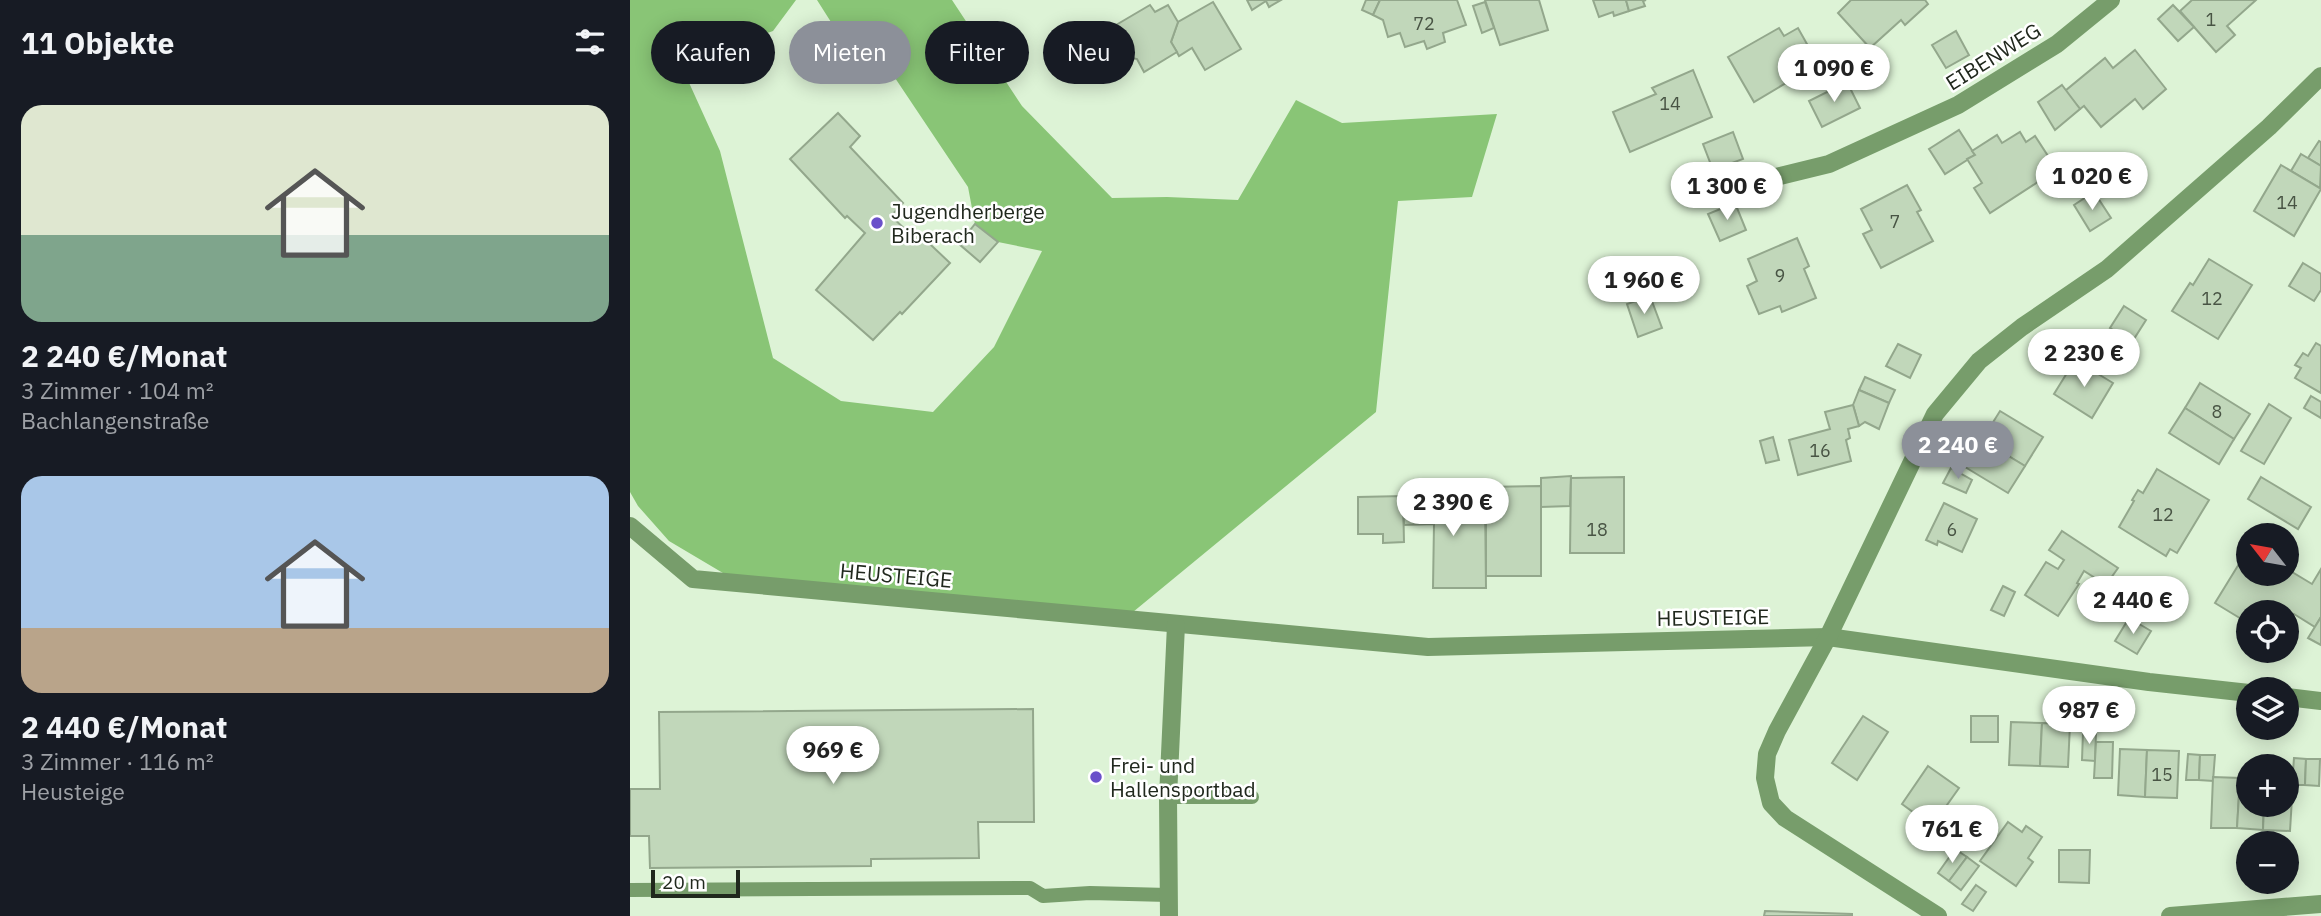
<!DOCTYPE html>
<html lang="de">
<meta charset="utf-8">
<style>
:root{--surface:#171b24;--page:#242831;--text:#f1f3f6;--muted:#9ea1a6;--accent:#8c9099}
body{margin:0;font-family:"IBM Plex Sans",sans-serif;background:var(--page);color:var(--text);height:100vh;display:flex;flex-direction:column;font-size:26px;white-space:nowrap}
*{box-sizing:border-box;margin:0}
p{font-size:23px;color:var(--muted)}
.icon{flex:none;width:38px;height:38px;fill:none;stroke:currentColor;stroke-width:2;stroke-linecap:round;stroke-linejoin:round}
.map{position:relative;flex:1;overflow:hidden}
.panel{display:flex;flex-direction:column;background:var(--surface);width:630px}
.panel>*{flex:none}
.banner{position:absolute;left:21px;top:21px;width:665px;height:63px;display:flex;gap:14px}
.needle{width:46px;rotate:301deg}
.tools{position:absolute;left:1606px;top:523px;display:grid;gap:14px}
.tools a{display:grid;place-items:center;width:63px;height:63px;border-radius:50%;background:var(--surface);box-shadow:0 4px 18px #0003;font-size:35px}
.scale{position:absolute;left:21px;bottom:18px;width:89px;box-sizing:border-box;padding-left:7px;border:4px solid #20281d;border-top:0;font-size:19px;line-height:24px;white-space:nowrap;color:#20281d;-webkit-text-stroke:5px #fff;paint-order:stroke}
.price{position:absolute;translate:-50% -60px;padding:0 16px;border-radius:24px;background:#fff;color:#222;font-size:23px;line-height:46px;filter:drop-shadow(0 2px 4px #0008)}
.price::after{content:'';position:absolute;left:50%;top:42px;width:21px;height:16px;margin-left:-10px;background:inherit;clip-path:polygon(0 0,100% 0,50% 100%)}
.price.current{background:var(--accent);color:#fff}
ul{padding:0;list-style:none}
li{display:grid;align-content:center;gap:14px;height:371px;padding:0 21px}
li span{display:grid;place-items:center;height:217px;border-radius:21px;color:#555}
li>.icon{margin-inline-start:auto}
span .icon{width:126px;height:126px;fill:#fffc;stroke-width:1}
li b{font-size:30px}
h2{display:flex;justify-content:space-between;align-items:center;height:84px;padding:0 21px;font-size:30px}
.tag{padding:0 24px;border-radius:32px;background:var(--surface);box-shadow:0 4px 18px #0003;font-size:24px;line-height:63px}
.tag.current{background:var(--accent);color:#fff}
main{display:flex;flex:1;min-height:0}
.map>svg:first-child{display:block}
.forest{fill:#89c576}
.building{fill:#c1d7ba;stroke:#93a78c;stroke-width:2}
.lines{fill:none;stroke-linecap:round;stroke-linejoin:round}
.lane{stroke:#779d6b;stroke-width:14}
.street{stroke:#779d6b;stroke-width:18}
.poi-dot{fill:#6a50ca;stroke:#fff;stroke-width:2.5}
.labels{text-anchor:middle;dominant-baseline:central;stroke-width:5;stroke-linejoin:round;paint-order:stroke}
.number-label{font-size:18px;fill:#485444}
.street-label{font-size:21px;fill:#20281d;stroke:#fff}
.poi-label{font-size:21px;fill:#20281d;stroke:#fff;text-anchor:start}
</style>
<main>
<section class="panel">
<h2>11 Objekte<svg class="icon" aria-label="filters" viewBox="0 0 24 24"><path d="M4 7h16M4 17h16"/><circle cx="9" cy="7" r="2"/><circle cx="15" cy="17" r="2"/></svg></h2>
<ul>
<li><span style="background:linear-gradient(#dfe7d0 60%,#7fa58c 0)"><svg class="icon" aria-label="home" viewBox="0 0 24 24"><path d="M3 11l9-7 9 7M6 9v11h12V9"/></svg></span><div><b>2 240 €/Monat</b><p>3 Zimmer · 104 m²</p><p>Bachlangenstraße</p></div></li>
<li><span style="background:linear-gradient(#a9c7e8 70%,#b9a48a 0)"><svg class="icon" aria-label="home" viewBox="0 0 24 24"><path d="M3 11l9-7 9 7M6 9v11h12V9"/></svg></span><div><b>2 440 €/Monat</b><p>3 Zimmer · 116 m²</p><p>Heusteige</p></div></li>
</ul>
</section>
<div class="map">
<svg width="1691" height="916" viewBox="0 0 1691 916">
<rect width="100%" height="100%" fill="#ddf3d6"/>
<!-- forest -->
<polygon class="forest" points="0,0 166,0 143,31 51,65 90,151 143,358 211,401 303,412 364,347 412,251 368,242 345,224 338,187 249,54 227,63 187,0 322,0 392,106 482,198 537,197 608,200 666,100 712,123 867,114 842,197 768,201 746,412 503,612 98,576 39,541 8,506 0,492"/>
<!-- building -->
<g class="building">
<polygon points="617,0 651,0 639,7 636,1 622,10"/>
<polygon points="736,0 750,0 743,15 732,10"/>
<polygon points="750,0 827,0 836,25 813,33 815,42 797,49 794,41 775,47 770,33 758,37 753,20 743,15"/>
<polygon points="855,0 909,0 918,30 870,45"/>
<polygon points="963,0 996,0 999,11 984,16 983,12 969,17"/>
<polygon points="996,0 1016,0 1013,1 1015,6 999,11"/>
<polygon points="1221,0 1295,0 1298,4 1275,25 1271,20 1240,48 1208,13"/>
<polygon points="1562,0 1626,0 1597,26 1605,35 1586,52 1550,11"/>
<polygon points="583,2 611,49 575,70 562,48 549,56 541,42 548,22"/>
<polygon points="855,2 864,28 852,33 843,6"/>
<polygon points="520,5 525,12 538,5 548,22 541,42 547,52 514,72 507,59 490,55 495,40 486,25"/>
<polygon points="1543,5 1564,27 1548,41 1528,19"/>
<polygon points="1149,28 1154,36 1168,28 1191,69 1164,85 1161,80 1124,102 1098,57"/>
<polygon points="1326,31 1339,55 1316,68 1302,45"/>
<polygon points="1505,50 1536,89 1513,109 1505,99 1471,127 1454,106 1450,109 1435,91 1475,58 1483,68"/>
<polygon points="1063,70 1082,117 1000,152 983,112 1026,94 1022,88"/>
<polygon points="1217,82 1230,108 1192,127 1179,101"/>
<polygon points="1432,85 1450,109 1425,130 1408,102"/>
<polygon points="208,113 230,136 220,147 273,203 261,216 279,233 284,229 320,263 272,314 270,312 243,340 186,290 235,233 217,216 215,218 160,159"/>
<polygon points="1329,130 1345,155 1315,174 1299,149"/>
<polygon points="1103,132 1113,159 1083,170 1073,144"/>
<polygon points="1390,132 1396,142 1405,136 1431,176 1415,186 1411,180 1360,213 1344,188 1352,183 1337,159 1345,155 1342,151 1367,135 1372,143"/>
<polygon points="1689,141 1691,142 1691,166 1678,158"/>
<polygon points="1671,154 1691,166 1690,188 1661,171"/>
<polygon points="1651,165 1691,189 1664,236 1624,211"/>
<polygon points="1277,185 1291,210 1287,212 1303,241 1251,268 1233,234 1242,230 1231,209"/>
<polygon points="1464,192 1481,218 1460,231 1444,205"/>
<polygon points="1105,203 1116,230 1090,241 1078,214"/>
<polygon points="345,224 368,242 350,262 329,244"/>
<polygon points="1167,238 1179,266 1174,269 1186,298 1152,312 1150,306 1129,314 1117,286 1127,281 1118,259"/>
<polygon points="1579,259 1622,285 1588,339 1542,311 1560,283 1563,285"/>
<polygon points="1673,263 1691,274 1691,290 1684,301 1659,286"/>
<polygon points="1020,296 1032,328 1008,337 997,304"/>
<polygon points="1494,306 1516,320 1502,342 1480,328"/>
<polygon points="1430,339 1455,354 1449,363 1445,360 1442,365 1422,352"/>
<polygon points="1686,343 1691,346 1691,393 1665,378 1671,368 1665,365 1673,353 1678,356"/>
<polygon points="1268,344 1291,355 1280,378 1256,366"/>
<polygon points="1445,360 1483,383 1462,418 1424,394"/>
<polygon points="1235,377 1265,390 1259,403 1229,390"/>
<polygon points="1570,383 1620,414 1604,439 1555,408"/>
<polygon points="1229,390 1259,403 1249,429 1235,422 1229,426 1223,405"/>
<polygon points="1681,396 1691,402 1691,418 1674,408"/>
<polygon points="1639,404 1661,418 1634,464 1611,451"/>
<polygon points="1223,405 1229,426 1218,429 1220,438 1216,440 1221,461 1168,475 1159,440 1200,429 1195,412"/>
<polygon points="1555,408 1604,439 1589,464 1539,433"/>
<polygon points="1370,411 1413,437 1395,466 1352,440"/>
<polygon points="1143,437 1149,460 1136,463 1130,441"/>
<polygon points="1352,440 1395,466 1378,493 1335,467"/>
<polygon points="1321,468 1342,480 1336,493 1313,483"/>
<polygon points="1527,469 1579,500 1547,553 1540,549 1536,556 1489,527 1504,501 1502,500 1508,490 1513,493"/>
<polygon points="941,476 940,506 911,507 911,478"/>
<polygon points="994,477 994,553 940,553 941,478"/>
<polygon points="1631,477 1681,507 1668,529 1618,499"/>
<polygon points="911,486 911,576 856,576 856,487"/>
<polygon points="773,496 774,542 753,543 753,534 728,534 728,497"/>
<polygon points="773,496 855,498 856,588 803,588 804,524 774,525"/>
<polygon points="1314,503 1347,519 1332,552 1308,541 1307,545 1296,540"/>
<polygon points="1432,531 1488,568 1476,585 1454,571 1447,583 1449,584 1428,616 1395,595 1416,562 1428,569 1434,560 1419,550"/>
<polygon points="1612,559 1619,563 1619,574 1657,574 1657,569 1682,584 1691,569 1691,617 1685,627 1664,614 1659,621 1657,612 1619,612 1613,620 1585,603"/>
<polygon points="1373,586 1385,592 1374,616 1361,610"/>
<polygon points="1691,617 1691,645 1678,638"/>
<polygon points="1499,618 1521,631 1507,654 1485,641"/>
<polygon points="403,709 404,822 348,822 349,858 241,859 241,866 20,868 19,836 0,836 0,789 30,789 29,712"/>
<polygon points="1233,716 1258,732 1227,780 1202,763"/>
<rect x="1341" y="716" width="27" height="26"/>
<polygon points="1381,722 1412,723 1410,766 1379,765"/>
<polygon points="1412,723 1440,724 1438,767 1410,766"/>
<polygon points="1453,732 1466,733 1465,761 1452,760"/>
<polygon points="1466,742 1483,742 1482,778 1464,778"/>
<polygon points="1490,749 1517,750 1515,797 1488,795"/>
<polygon points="1517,750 1549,751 1547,798 1515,797"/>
<polygon points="1558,754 1570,755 1569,780 1556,780"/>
<polygon points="1570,755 1585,755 1583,781 1569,780"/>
<polygon points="1664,758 1676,759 1675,785 1662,785"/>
<polygon points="1676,759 1690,759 1689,786 1675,785"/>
<polygon points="1298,766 1329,788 1302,826 1272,804"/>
<polygon points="1583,777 1610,778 1607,828 1581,828"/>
<polygon points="1610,778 1619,779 1619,805 1634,805 1633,830 1607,828"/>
<polygon points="1657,780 1663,781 1660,831 1633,830 1634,805 1657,805"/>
<polygon points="1378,822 1392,832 1396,826 1412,837 1398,858 1403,862 1386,886 1350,861"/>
<polygon points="1325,849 1337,857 1319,881 1308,873"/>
<polygon points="1429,850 1460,850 1459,883 1429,882"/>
<polygon points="1337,857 1349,866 1331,890 1319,881"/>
<polygon points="1346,885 1356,892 1343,911 1332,904"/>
<polygon points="1135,911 1222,914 1222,916 1134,916"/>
</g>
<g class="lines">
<!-- lane -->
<g class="lane">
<polyline points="538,797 622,797"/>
<polyline points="0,890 400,888 413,896 460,893 538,895"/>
</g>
<!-- street -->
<g class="street">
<polyline points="1142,178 1199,164 1328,105 1427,44 1481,0"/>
<polyline points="0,526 63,579 798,647 1198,637 1519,682 1619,693"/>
<polyline points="1657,697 1691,701"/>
<polyline points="539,916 538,797 546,625"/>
<polyline points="1308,916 1155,818 1141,803 1135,778 1137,754 1147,731 1198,637 1305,414 1349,361 1392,327 1477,269 1639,127 1691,76"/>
<polyline points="1540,916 1691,904"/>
</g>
</g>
<!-- markers -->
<g class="poi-dot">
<circle cx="247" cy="223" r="7"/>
<circle cx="466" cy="777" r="7"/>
</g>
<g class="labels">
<!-- number labels -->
<g class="number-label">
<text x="1581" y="19">1</text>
<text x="794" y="23">72</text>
<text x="1040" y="103">14</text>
<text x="1657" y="202">14</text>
<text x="1265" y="221">7</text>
<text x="1150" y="275">9</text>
<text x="1582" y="298">12</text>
<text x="1587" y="411">8</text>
<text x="1190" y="450">16</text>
<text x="1533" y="514">12</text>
<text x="967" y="529">18</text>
<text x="1322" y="529">6</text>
<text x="1532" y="774">15</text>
</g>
<!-- street labels -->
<g class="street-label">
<text transform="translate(1363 56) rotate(-32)">EIBENWEG</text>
<text transform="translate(266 575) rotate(5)">HEUSTEIGE</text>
<text transform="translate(1083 617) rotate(-1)">HEUSTEIGE</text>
</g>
<!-- poi labels -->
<g class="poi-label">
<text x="261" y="211">Jugendherberge<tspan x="261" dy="24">Biberach</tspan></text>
<text x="480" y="765">Frei- und<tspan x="480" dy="24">Hallensportbad</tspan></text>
</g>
</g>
</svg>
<div class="tools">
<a><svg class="needle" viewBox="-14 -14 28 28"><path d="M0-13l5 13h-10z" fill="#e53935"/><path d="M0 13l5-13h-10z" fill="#9ea1a6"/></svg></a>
<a><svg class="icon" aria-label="locate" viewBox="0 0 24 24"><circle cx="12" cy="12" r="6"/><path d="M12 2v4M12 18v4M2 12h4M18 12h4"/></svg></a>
<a><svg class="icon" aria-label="layers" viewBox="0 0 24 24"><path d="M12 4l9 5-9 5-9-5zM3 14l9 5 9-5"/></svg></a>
<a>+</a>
<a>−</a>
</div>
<div class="scale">20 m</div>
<b class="price" style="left:1204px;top:104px">1 090 €</b>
<b class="price" style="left:1462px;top:212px">1 020 €</b>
<b class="price" style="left:1097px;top:222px">1 300 €</b>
<b class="price" style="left:1014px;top:316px">1 960 €</b>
<b class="price" style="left:1454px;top:389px">2 230 €</b>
<b class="price current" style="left:1328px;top:481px">2 240 €</b>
<b class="price" style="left:823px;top:538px">2 390 €</b>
<b class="price" style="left:1503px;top:636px">2 440 €</b>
<b class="price" style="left:1459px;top:746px">987 €</b>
<b class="price" style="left:203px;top:786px">969 €</b>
<b class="price" style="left:1322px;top:865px">761 €</b>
<div class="banner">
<a class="tag">Kaufen</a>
<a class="tag current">Mieten</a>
<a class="tag">Filter</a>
<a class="tag">Neu</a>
</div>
</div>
</main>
